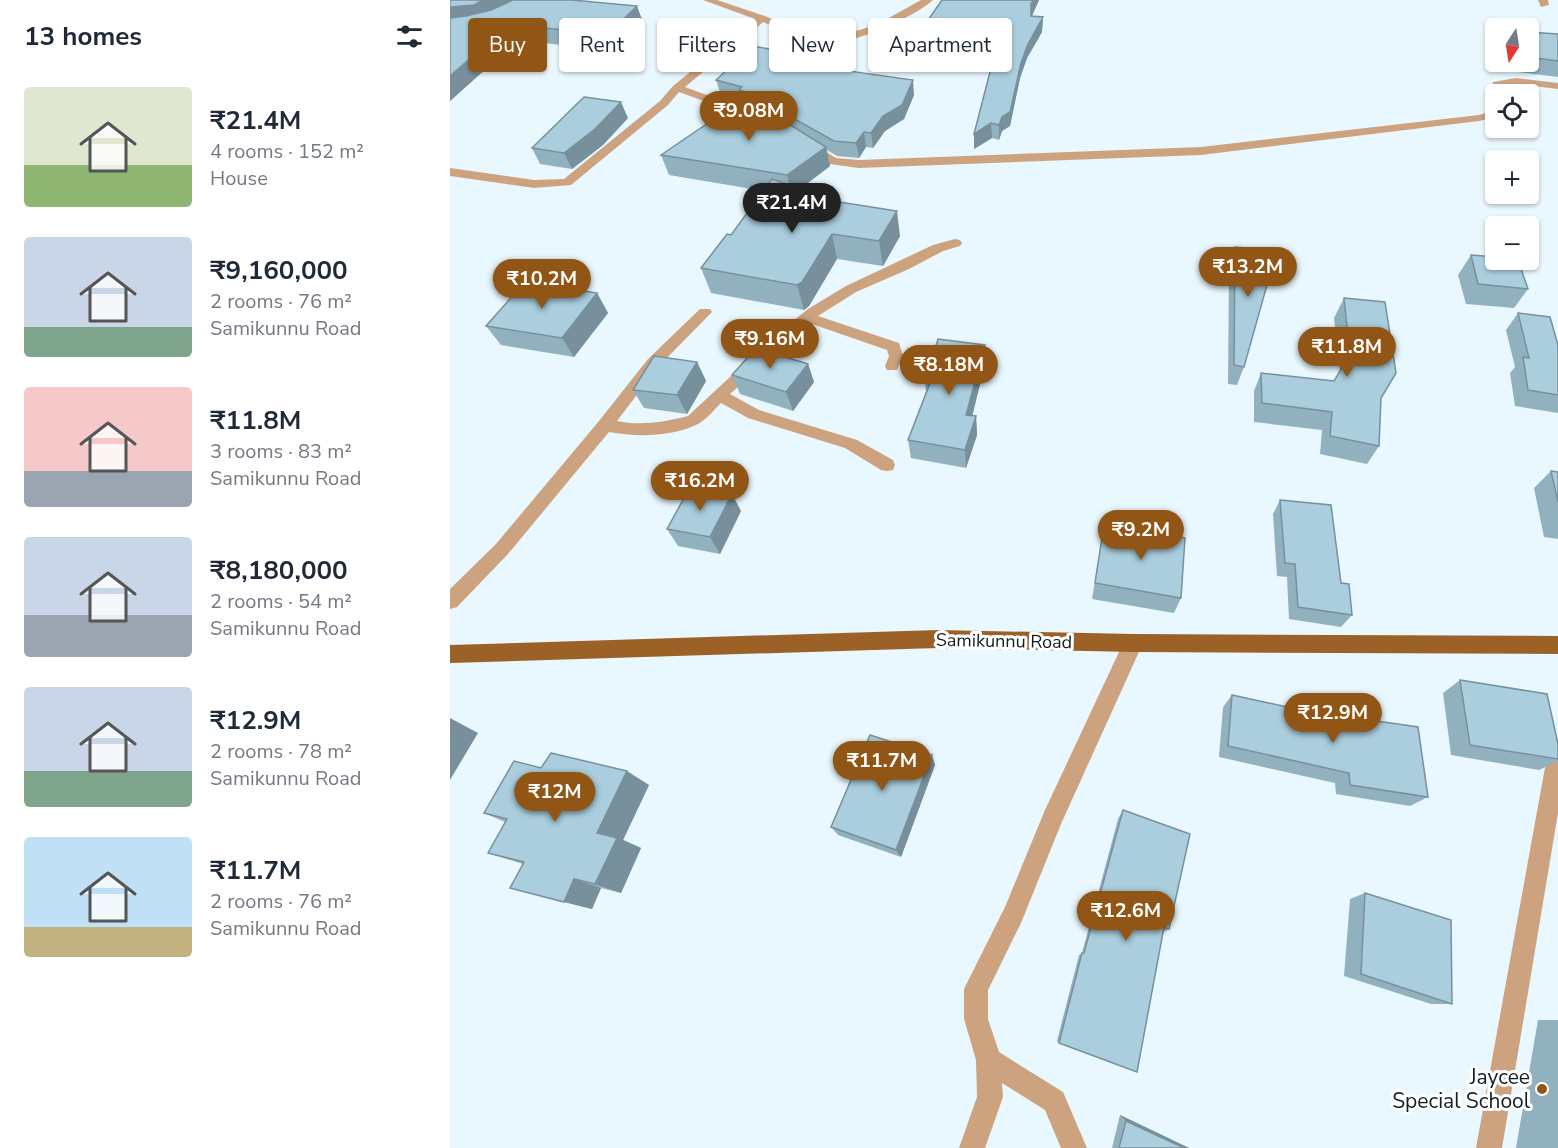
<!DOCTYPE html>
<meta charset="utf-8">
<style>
:root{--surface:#fff;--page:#f6f6f7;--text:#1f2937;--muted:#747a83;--accent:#915615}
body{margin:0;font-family:"Nunito Sans",sans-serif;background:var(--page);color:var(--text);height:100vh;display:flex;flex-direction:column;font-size:22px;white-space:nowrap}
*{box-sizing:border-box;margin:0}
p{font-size:20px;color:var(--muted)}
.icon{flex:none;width:33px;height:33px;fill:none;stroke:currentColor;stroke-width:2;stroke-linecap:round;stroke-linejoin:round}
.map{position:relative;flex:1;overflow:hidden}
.panel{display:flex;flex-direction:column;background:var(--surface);width:450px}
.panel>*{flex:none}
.guide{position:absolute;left:18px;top:18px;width:570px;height:54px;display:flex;gap:12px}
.needle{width:39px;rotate:192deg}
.controls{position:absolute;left:1035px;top:18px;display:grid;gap:12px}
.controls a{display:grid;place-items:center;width:54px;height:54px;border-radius:6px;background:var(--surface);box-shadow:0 2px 4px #0004;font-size:30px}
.price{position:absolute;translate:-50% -51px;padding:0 14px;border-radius:21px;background:var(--accent);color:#fff;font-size:20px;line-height:39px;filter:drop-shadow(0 2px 3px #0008)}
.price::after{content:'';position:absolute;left:50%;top:36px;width:18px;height:14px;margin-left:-9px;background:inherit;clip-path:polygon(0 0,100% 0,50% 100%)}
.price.current{background:#222;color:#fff}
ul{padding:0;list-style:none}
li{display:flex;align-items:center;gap:18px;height:150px;padding:0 24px}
li span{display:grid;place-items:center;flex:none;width:168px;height:120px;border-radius:6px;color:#555}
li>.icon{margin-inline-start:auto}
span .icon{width:72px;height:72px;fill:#fffc;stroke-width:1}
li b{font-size:26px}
h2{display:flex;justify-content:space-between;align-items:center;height:72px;padding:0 24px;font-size:26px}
.tag{padding:0 21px;border-radius:6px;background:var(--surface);box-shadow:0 2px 4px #0004;font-size:21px;line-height:54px}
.tag.current{background:var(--accent);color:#fff}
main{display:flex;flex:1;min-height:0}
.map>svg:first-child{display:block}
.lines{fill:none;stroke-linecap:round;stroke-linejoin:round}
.minor{fill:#cda37f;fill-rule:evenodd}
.major{fill:#9c6127;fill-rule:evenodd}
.wall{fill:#92b1bf}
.shaded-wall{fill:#77909b}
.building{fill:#aacede;stroke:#77909b;stroke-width:1.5}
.poi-dot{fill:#915615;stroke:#fff;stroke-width:2}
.labels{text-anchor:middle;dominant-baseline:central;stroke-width:6;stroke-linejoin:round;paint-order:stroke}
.street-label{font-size:18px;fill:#101e23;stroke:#fff}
.near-poi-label{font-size:21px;fill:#101e23;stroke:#fff;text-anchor:end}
</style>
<main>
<section class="panel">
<h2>13 homes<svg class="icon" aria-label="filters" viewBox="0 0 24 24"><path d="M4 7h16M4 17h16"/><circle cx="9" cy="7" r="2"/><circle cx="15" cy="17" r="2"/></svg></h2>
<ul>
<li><span style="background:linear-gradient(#dfe7d0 65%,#8fb573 0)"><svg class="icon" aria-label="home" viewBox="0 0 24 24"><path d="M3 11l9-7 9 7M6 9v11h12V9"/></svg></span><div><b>₹21.4M</b><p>4 rooms · 152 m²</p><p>House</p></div></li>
<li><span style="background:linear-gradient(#c9d6e8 75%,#7fa58c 0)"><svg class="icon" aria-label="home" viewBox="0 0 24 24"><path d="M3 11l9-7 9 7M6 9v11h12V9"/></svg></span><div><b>₹9,160,000</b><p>2 rooms · 76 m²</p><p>Samikunnu Road</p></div></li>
<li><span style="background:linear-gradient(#f6c9c9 70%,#9aa5b1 0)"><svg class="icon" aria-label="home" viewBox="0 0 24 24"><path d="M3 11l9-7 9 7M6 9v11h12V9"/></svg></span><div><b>₹11.8M</b><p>3 rooms · 83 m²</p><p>Samikunnu Road</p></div></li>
<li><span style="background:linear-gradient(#c9d6e8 65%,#9aa5b1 0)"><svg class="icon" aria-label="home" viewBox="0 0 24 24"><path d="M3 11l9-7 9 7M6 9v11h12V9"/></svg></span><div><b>₹8,180,000</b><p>2 rooms · 54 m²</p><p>Samikunnu Road</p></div></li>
<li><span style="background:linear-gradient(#c9d6e8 70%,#7fa58c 0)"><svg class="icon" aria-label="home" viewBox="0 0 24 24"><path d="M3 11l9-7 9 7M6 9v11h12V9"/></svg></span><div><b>₹12.9M</b><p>2 rooms · 78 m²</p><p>Samikunnu Road</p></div></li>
<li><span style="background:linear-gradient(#bfe0f5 75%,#c2b280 0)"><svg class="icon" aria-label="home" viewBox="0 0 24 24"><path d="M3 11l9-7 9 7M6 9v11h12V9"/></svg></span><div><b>₹11.7M</b><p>2 rooms · 76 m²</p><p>Samikunnu Road</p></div></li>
</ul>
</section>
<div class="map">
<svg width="1108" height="1148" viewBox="0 0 1108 1148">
<rect width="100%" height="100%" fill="#e9f8fe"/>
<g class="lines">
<!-- minor -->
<g class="minor">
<path d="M253 0H267L315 16 367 39H379L426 25 471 0H483C464 18 390 50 364 45 347 41 329 29 313 22L235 87 308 114V118H300L229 92 218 105 121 185 84 188 0 176V168L84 180 114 179 210 101 223 86 305 19Z"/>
<polygon points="1088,0 1098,0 1099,5 1091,7"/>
<polygon points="1066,78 1108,83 1108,89 1066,84 1052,86 1050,94 1046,94 1046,117 1029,121 751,155 409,168 379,164 352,145 354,143 362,143 386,158 409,160 751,147 1029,115 1036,113 1043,82"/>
<path d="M505 239 510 240 512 243 510 246 493 251 459 269 406 292 368 316 449 343 453 356 447 370H437L435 366 439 356 437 350 359 323 280 394 309 410 407 440 443 460 445 465 443 470 437 471 431 470 395 448 298 418 271 403C264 410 255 421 246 425 220 437 186 437 159 432L58 554 7 607 0 609V589L46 544 149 421 198 359 250 309H260L262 312 208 367 167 421C190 426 215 422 238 416L323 337 358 309 396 286 483 245Z"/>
<polygon points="683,634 690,637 693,643 611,824 571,923 538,990 538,1019 549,1052 613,1092 637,1148 611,1148 595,1110 552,1083 553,1097 535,1148 509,1148 527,1097 526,1060 514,1019 514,989 555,907 595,810 676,637"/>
<polygon points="1108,741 1108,813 1052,1148 1026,1148 1098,751 1101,744"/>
</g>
<!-- major -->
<polygon class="major" points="488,630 683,634 1108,636 1108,654 683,652 488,648 0,663 0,645"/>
</g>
<!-- wall -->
<g class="wall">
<polygon points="0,0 193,22 164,51 68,40 0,101"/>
<polygon points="492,0 589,0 582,16 593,17 592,32 577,58 570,78 560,126 552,131 549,140 542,138 524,149 524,134 544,54 477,37 476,23"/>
<polygon points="1078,32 1108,34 1108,77 1060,71 1061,62 1078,62"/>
<polygon points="353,65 464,95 454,119 435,131 423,148 416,147 409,158 387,156 377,150 380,166 350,189 450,236 433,266 387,259 359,306 354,310 261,293 251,268 281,235 314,191 219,175 211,155 292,101 271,95 266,80"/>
<polygon points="178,118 153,145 122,169 90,164 82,148"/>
<polygon points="785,247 794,367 787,385 778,384 779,267"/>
<polygon points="1021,255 1078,289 1064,308 1016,304 1008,275"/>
<polygon points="147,293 158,313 124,357 51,345 36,326"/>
<polygon points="894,298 931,398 929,446 917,464 870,454 872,430 804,422 804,391 811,373 884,381 890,371 884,318"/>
<polygon points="1068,313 1108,345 1108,413 1065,406 1060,373 1065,367 1056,330"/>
<polygon points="535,345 535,364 522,416 526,416 527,435 516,468 461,458 458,440 476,392 475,382"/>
<polygon points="247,362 256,381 237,414 194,408 183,390"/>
<polygon points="358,364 364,382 343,411 290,394 282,375"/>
<polygon points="1101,471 1108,472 1108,539 1094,537 1084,488"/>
<polygon points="830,500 891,583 902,615 891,627 839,619 837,577 827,576 823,514"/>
<polygon points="291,511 270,554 228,546 217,529"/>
<polygon points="654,525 731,598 724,613 642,599"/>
<polygon points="1010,680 1108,744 1108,761 1089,770 1001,755 993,693"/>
<polygon points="782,695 890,718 893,716 978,797 960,806 886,794 885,783 769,757 773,707"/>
<polygon points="482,755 485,765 451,857 388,835 381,827"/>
<polygon points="91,768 199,785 173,840 191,848 171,893 151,888 142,909 60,888 73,864 38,853 55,822 34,813"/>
<polygon points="673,810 719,929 713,932 609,1043 607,1041 629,955 632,953 668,819"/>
<polygon points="915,893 1002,1004 981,1004 894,976 900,899"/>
<polygon points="1088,1020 1108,1020 1108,1148 1066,1148"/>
<polygon points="670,1115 739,1148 662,1148"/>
</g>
<!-- shaded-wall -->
<g class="shaded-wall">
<polygon points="33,0 69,0 32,21 0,24 0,7"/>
<polygon points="583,0 589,0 581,18 581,4"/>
<polygon points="187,6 193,22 164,51 157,35"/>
<polygon points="593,17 592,32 577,58 570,78 560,126 552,131 549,140 549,125 578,44"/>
<polygon points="60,24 68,40 0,101 0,76"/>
<polygon points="350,54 354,69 342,63"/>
<polygon points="463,80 464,95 454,119 435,131 423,148 421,133 433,116"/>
<polygon points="171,102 178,118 153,145 122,169 114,153"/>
<polygon points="541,123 542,138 524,149 524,134"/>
<polygon points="414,132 416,147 409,158 406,143"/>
<polygon points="376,147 380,166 342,195 337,175"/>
<polygon points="447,211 450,236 433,266 429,241"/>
<polygon points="382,234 387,259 359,306 354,310 347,285"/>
<polygon points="147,293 158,313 124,357 112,338"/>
<polygon points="535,345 535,364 518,433 516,415"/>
<polygon points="247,362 256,381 237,414 227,395"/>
<polygon points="358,364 364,382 343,411 336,392"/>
<polygon points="526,416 527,435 516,468 515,450"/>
<polygon points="282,494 291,511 270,554 260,537"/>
<polygon points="0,718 28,733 0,780"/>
<polygon points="482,755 485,765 451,857 446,850"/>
<polygon points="177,771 199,785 173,840 191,848 171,893 145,884 147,833"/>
<polygon points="124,879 151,888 142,909 114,902"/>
<polygon points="670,1115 739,1148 734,1148 676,1121"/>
</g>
<!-- building -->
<g class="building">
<polygon points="0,0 33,0 24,5 0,7"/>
<polygon points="63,0 122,0 187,6 157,35 60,24 0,76 0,18 16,16 41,10"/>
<polygon points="492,0 583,0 581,4 581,16 593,17 578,44 571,63 560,112 552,117 549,125 541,123 524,134 548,41 476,23"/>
<polygon points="1078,32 1108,34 1108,61 1078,57"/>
<polygon points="302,46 350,54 342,63 463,80 452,105 433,116 421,133 414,132 406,143 384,141 305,97 310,94 292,91 289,90 292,87 266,80"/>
<polygon points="134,97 171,102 145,129 114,153 82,148"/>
<polygon points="292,100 329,118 376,147 337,175 211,155"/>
<polygon points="322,179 383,201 447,211 429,241 382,234 352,282 347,285 251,268 277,234 281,235"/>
<polygon points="785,247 816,250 817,285 794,367 784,365"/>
<polygon points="1021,255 1046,257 1046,260 1068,260 1078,289 1028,284"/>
<polygon points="75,282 147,293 112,338 36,326"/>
<polygon points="894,298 935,302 946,373 931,398 929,446 880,436 882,412 812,403 811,373 884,381 900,355"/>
<polygon points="1068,313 1100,317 1108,345 1108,395 1078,390 1073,357 1079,358"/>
<polygon points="488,339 535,345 516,415 526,416 515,450 458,440 480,383 475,382"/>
<polygon points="306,348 358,364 336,392 282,375"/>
<polygon points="204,356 247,362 227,395 183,390"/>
<polygon points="1101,471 1108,472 1108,502"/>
<polygon points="240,487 282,494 260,537 217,529"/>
<polygon points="830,500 881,505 891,583 899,584 902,615 848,607 845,564 835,563"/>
<polygon points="654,525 735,538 731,598 645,583"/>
<polygon points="1010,680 1097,694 1108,744 1108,759 1020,745"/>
<polygon points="782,695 893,719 893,716 968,727 978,797 900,785 899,773 778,746"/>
<polygon points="420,735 482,755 446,850 381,827"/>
<polygon points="101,753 177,771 147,833 167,838 145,884 124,879 114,902 60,888 74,862 38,853 57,819 34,813 64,761 91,768"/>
<polygon points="673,810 740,834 719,929 714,927 687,1072 609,1043 632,953 634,953"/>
<polygon points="915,893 1001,920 1002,1004 911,974"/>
<polygon points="676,1121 734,1148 669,1148"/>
</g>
<!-- markers -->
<circle class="poi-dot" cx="1092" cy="1089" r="6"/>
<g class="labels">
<!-- street labels -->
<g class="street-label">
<text transform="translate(554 641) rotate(1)">Samikunnu Road</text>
</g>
<!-- near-poi labels -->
<g class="near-poi-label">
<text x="1080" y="1077">Jaycee<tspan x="1080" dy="24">Special School</tspan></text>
</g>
</g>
</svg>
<div class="controls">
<a><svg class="needle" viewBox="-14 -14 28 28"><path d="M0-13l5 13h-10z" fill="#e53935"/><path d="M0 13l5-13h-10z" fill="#747a83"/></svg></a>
<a><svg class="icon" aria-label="locate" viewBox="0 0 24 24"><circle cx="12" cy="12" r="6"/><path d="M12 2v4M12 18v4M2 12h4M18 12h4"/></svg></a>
<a>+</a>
<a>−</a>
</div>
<b class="price" style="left:299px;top:142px">₹9.08M</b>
<b class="price current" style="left:342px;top:234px">₹21.4M</b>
<b class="price" style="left:798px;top:298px">₹13.2M</b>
<b class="price" style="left:92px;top:310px">₹10.2M</b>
<b class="price" style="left:320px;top:370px">₹9.16M</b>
<b class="price" style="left:897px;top:378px">₹11.8M</b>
<b class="price" style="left:499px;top:396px">₹8.18M</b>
<b class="price" style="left:250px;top:512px">₹16.2M</b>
<b class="price" style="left:691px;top:561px">₹9.2M</b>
<b class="price" style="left:883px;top:744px">₹12.9M</b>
<b class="price" style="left:432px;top:792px">₹11.7M</b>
<b class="price" style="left:105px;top:823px">₹12M</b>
<b class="price" style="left:676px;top:942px">₹12.6M</b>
<div class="guide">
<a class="tag current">Buy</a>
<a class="tag">Rent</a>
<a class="tag">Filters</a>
<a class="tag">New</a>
<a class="tag">Apartment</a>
</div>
</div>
</main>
